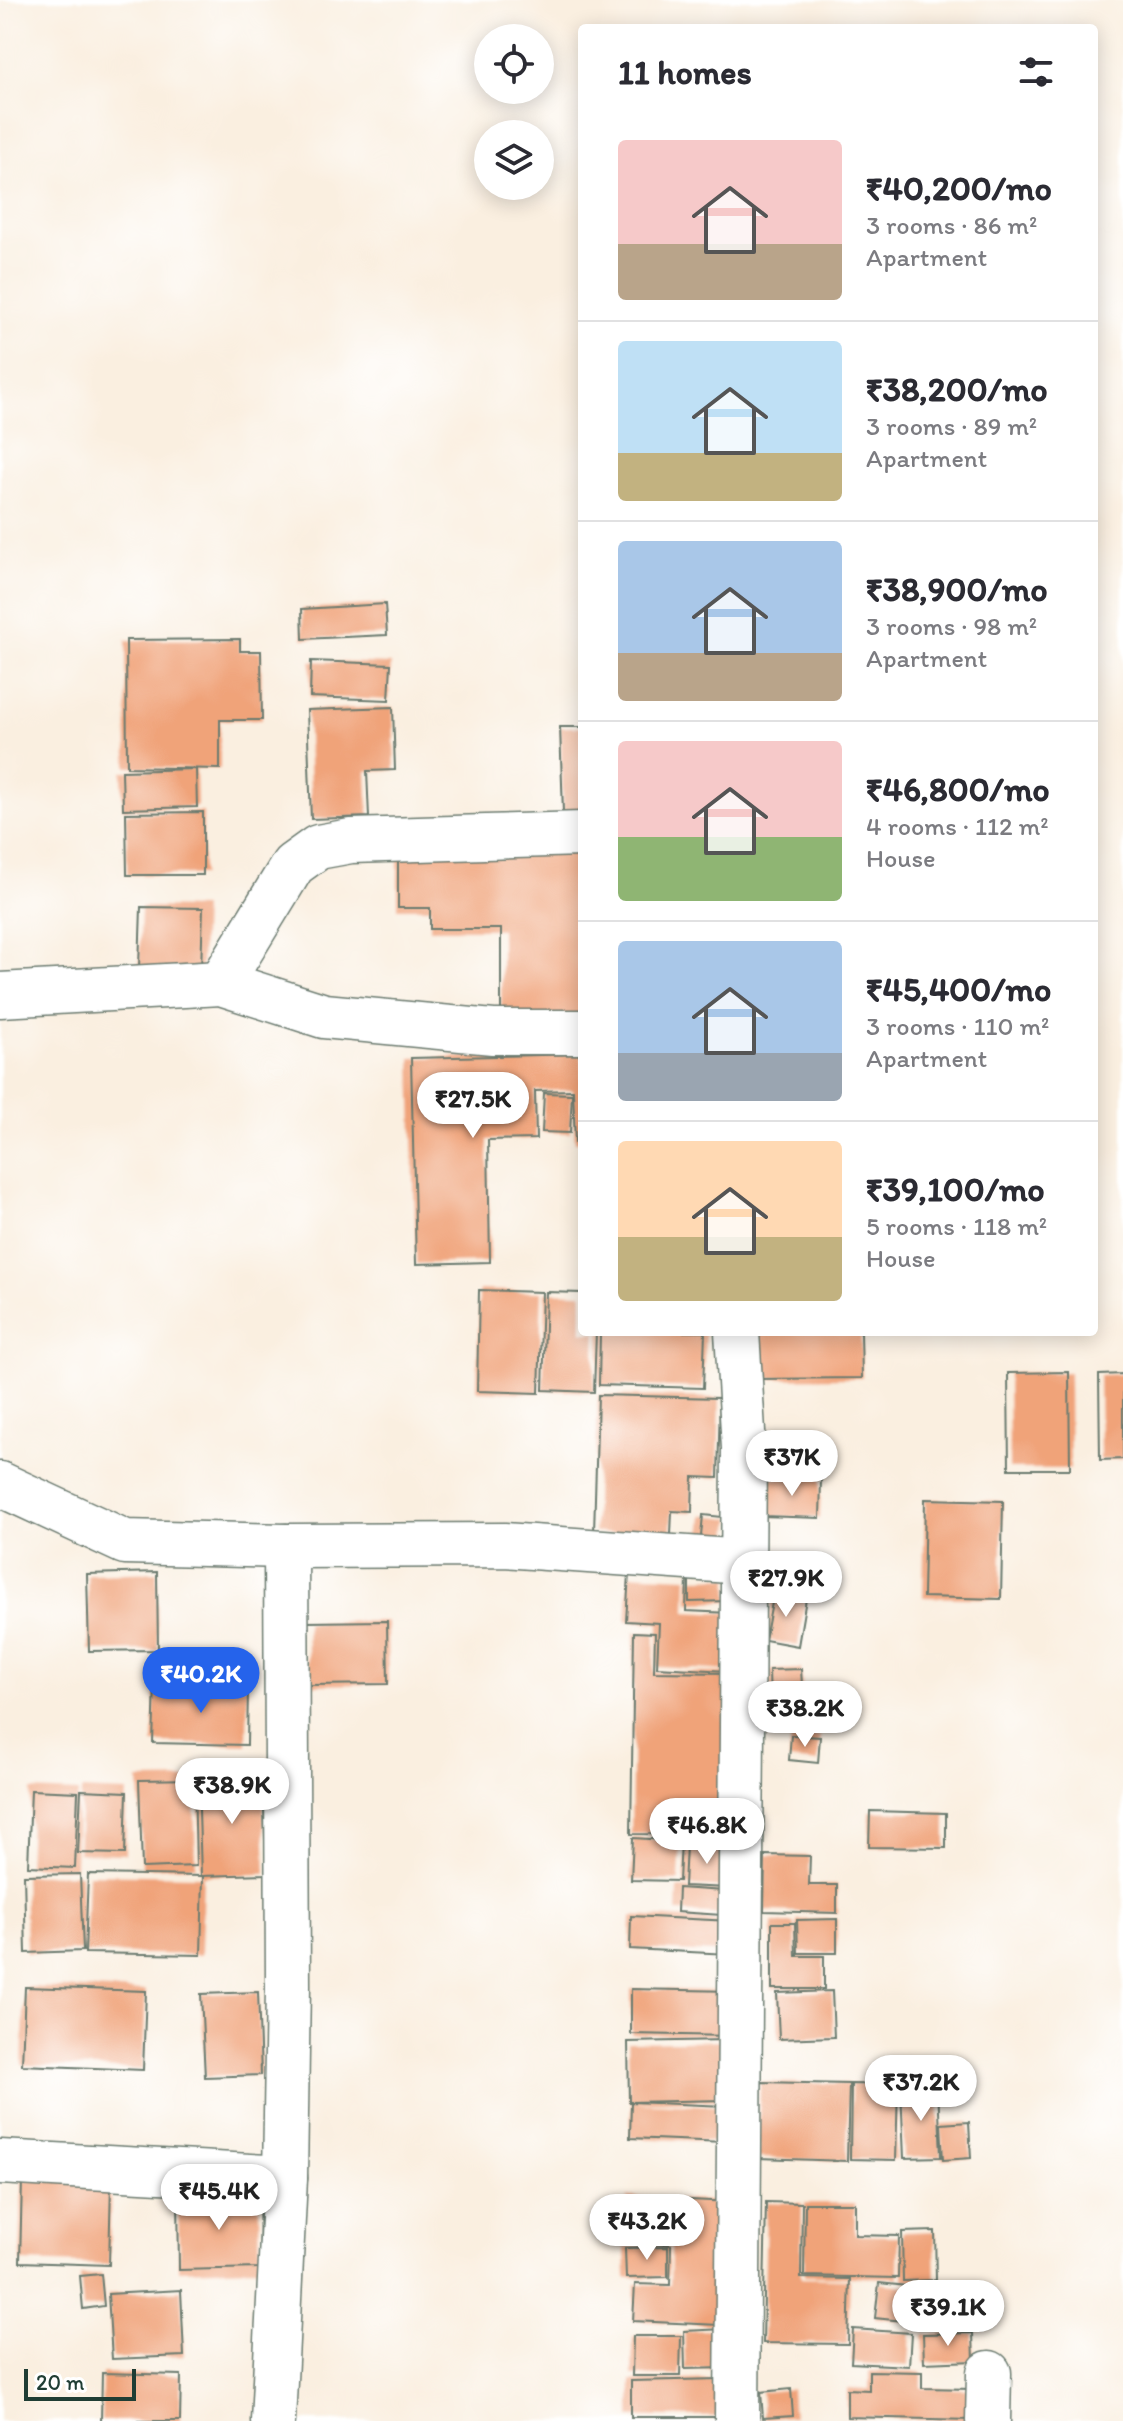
<!DOCTYPE html>
<meta charset="utf-8">
<style>
:root{--surface:#fff;--page:#f2f2f3;--text:#2b2b33;--muted:#7c7c81;--line:#e1e1e2;--accent:#2563eb}
body{margin:0;font-family:Itim,sans-serif;background:var(--page);color:var(--text);height:100vh;display:flex;flex-direction:column;font-size:30px;white-space:nowrap}
*{box-sizing:border-box;margin:0}
p{font-size:26px;color:var(--muted)}
.icon{flex:none;width:44px;height:44px;fill:none;stroke:currentColor;stroke-width:2;stroke-linecap:round;stroke-linejoin:round}
.map{position:relative;flex:1;overflow:hidden}
.details{position:absolute;left:578px;top:24px;width:520px;height:1312px;display:flex;flex-direction:column;background:var(--surface);border-radius:8px;box-shadow:0 4px 20px #0003}
.details>*{flex:none}
.fabs{position:absolute;left:474px;top:24px;display:grid;gap:16px}
.fabs a{display:grid;place-items:center;width:80px;height:80px;border-radius:50%;background:var(--surface);box-shadow:0 4px 20px #0003;font-size:40px}
.scale{position:absolute;left:24px;bottom:20px;width:112px;box-sizing:border-box;padding-left:8px;border:4px solid #1f3d34;border-top:0;font-size:22px;line-height:28px;white-space:nowrap;color:#1f3d34;-webkit-text-stroke:6px #fff;paint-order:stroke}
.price{position:absolute;translate:-50% -68px;padding:0 18px;border-radius:28px;background:#fff;color:#222;font-size:26px;line-height:52px;filter:drop-shadow(0 2px 4px #0008)}
.price::after{content:'';position:absolute;left:50%;top:48px;width:24px;height:18px;margin-left:-12px;background:inherit;clip-path:polygon(0 0,100% 0,50% 100%)}
.price.active{background:var(--accent);color:#fff}
ul{padding:0;list-style:none}
li{display:flex;align-items:center;gap:24px;height:200px;padding:0 40px}
li+li{border-top:2px solid var(--line)}
li span{display:grid;place-items:center;flex:none;width:224px;height:160px;border-radius:8px;color:#555}
li>.icon{margin-inline-start:auto}
span .icon{width:96px;height:96px;fill:#fffc;stroke-width:1}
li b{font-size:34px}
h2{display:flex;justify-content:space-between;align-items:center;height:96px;padding:0 40px;font-size:34px}
.map>svg:first-child{display:block}
.building{fill:#f0a379}
.lines{fill:none;stroke-linecap:round;stroke-linejoin:round}
.minor-casing{stroke:#6c7b70;stroke-width:47}
.minor{stroke:#fff;stroke-width:44}
</style>
<div class="map">
<svg width="1123" height="2421" viewBox="0 0 1123 2421">
<rect width="100%" height="100%" fill="#fff"/>
<filter id="ink" filterUnits="userSpaceOnUse"><feTurbulence type="fractalNoise" baseFrequency=".0125" numOctaves="2"/><feDisplacementMap in="SourceGraphic" scale="16" xChannelSelector="R" yChannelSelector="G"/><feConvolveMatrix kernelMatrix="1 2 1 2 8 2 1 2 1" color-interpolation-filters="sRGB"/></filter>
<filter id="wash" filterUnits="userSpaceOnUse"><feTurbulence type="fractalNoise" baseFrequency=".006" numOctaves="4" result="noise"/><feDisplacementMap in="SourceGraphic" scale="32" xChannelSelector="R" yChannelSelector="G"/><feGaussianBlur stdDeviation="1.8" result="paint"/><feColorMatrix in="noise" values="0 0 0 0 0 0 0 0 0 0 0 0 0 0 0 0 0 1.4 0 .05"/><feComposite in="paint" operator="in"/></filter>
<g filter="url(#wash)">
<rect width="100%" height="100%" fill="#faefe0"/>
<g id="blocks">
<!-- building -->
<g class="building">
<polygon points="385,604 387,635 303,639 302,609"/>
<polygon points="240,639 240,651 261,651 262,720 220,720 220,769 127,767 126,640"/>
<polygon points="311,661 391,664 389,700 310,697"/>
<polygon points="393,707 395,770 367,771 369,817 311,819 307,710"/>
<polygon points="560,727 582,727 582,812 563,812"/>
<polygon points="196,769 197,807 123,809 122,771"/>
<polygon points="203,812 203,875 127,875 126,813"/>
<polygon points="398,852 582,852 582,1018 501,1018 501,929 430,929 430,908 398,908"/>
<polygon points="141,907 203,908 201,970 139,968"/>
<polygon points="582,1054 582,1142 575,1142 573,1090 535,1091 536,1139 488,1140 490,1262 416,1264 411,1058"/>
<polygon points="544,1093 572,1094 570,1133 542,1132"/>
<polygon points="479,1290 542,1292 539,1393 477,1391"/>
<polygon points="546,1292 582,1293 582,1332 596,1332 594,1392 543,1390"/>
<polygon points="600,1332 705,1332 703,1388 599,1385"/>
<polygon points="747,1332 861,1332 862,1378 747,1379"/>
<polygon points="1069,1372 1070,1469 1009,1469 1008,1373"/>
<polygon points="1123,1374 1123,1459 1100,1460 1099,1375"/>
<polygon points="598,1395 720,1398 718,1478 693,1477 692,1512 672,1511 671,1535 594,1533"/>
<polygon points="764,1478 821,1479 820,1518 763,1516"/>
<polygon points="925,1499 1003,1501 1001,1599 923,1597"/>
<polygon points="703,1515 731,1518 728,1550 700,1547"/>
<polygon points="157,1572 158,1650 89,1651 87,1574"/>
<polygon points="629,1574 687,1577 686,1611 730,1613 727,1671 657,1667 659,1623 626,1621"/>
<polygon points="729,1577 729,1601 689,1602 689,1578"/>
<polygon points="774,1592 806,1599 798,1646 765,1640"/>
<polygon points="387,1621 388,1684 308,1685 306,1622"/>
<polygon points="634,1632 655,1633 654,1672 727,1673 725,1835 631,1834"/>
<polygon points="801,1669 803,1701 770,1703 769,1670"/>
<polygon points="155,1684 248,1687 247,1745 153,1743"/>
<polygon points="791,1735 820,1737 818,1763 789,1760"/>
<polygon points="263,1775 266,1874 201,1876 198,1777"/>
<polygon points="194,1779 196,1866 142,1868 139,1780"/>
<polygon points="31,1790 78,1792 75,1868 28,1866"/>
<polygon points="81,1790 127,1792 125,1854 78,1853"/>
<polygon points="870,1811 946,1813 946,1848 869,1847"/>
<polygon points="633,1838 681,1841 679,1881 631,1880"/>
<polygon points="686,1845 730,1846 729,1888 684,1886"/>
<polygon points="765,1855 810,1856 809,1885 837,1885 837,1913 764,1911"/>
<polygon points="80,1874 83,1951 26,1953 24,1875"/>
<polygon points="88,1874 203,1876 201,1955 85,1953"/>
<polygon points="678,1888 724,1891 722,1915 677,1912"/>
<polygon points="631,1916 731,1921 729,1954 630,1949"/>
<polygon points="837,1919 837,1953 798,1953 797,1920"/>
<polygon points="772,1923 795,1923 796,1956 824,1956 824,1989 772,1989"/>
<polygon points="25,1987 146,1991 143,2070 22,2065"/>
<polygon points="631,1989 733,1991 732,2036 631,2034"/>
<polygon points="832,1991 834,2037 779,2039 777,1993"/>
<polygon points="258,1992 261,2075 205,2077 201,1994"/>
<polygon points="725,2040 726,2100 629,2102 628,2042"/>
<polygon points="760,2082 849,2084 847,2161 758,2158"/>
<polygon points="851,2084 898,2085 896,2160 850,2159"/>
<polygon points="938,2087 941,2157 904,2158 901,2089"/>
<polygon points="631,2102 726,2106 724,2142 630,2138"/>
<polygon points="969,2122 971,2158 943,2160 941,2124"/>
<polygon points="22,2180 111,2182 109,2265 20,2262"/>
<polygon points="259,2194 260,2268 179,2270 178,2196"/>
<polygon points="628,2197 731,2202 720,2325 633,2321 635,2284 670,2285 671,2245 626,2243"/>
<polygon points="766,2202 802,2203 801,2278 850,2279 848,2344 763,2343"/>
<polygon points="805,2203 855,2203 855,2235 899,2236 898,2278 804,2276"/>
<polygon points="935,2231 936,2280 903,2281 902,2232"/>
<polygon points="668,2247 668,2277 626,2278 625,2248"/>
<polygon points="101,2274 104,2306 83,2309 80,2276"/>
<polygon points="879,2283 916,2287 912,2322 875,2318"/>
<polygon points="181,2290 184,2356 112,2359 108,2294"/>
<polygon points="725,2329 726,2368 685,2369 684,2331"/>
<polygon points="853,2329 911,2333 909,2366 851,2363"/>
<polygon points="973,2333 974,2361 924,2363 923,2334"/>
<polygon points="633,2336 681,2336 680,2376 632,2376"/>
<polygon points="869,2371 922,2372 922,2388 973,2389 972,2420 847,2417 847,2389 869,2390"/>
<polygon points="102,2373 181,2375 180,2421 101,2421"/>
<polygon points="720,2379 721,2417 631,2417 631,2381"/>
<polygon points="791,2389 793,2416 763,2418 761,2392"/>
</g>
</g>
</g>
<g filter="url(#ink)">
<use href="#blocks" fill-opacity="0" stroke="#6c7b70" stroke-width="2"/>
<g class="lines">
<!-- minor casing -->
<g class="minor-casing">
<g id="minor">
<polyline points="221,983 293,865 318,847 351,841 582,834"/>
<polyline points="0,995 221,983 324,1016 493,1032 582,1032"/>
<polyline points="0,1484 125,1542 286,1546 288,1986 285,2178 273,2421"/>
<polyline points="286,1546 504,1545 744,1562"/>
<polyline points="0,2162 285,2178"/>
<polyline points="737,2421 744,1448 737,1332"/>
<polyline points="988,2421 989,2373"/>
</g>
</g>
<!-- minor -->
<use href="#minor" class="minor"/>
</g>
</g>
</svg>
<div class="fabs">
<a><svg class="icon" aria-label="locate" viewBox="0 0 24 24"><circle cx="12" cy="12" r="6"/><path d="M12 2v4M12 18v4M2 12h4M18 12h4"/></svg></a>
<a><svg class="icon" aria-label="layers" viewBox="0 0 24 24"><path d="M12 4l9 5-9 5-9-5zM3 14l9 5 9-5"/></svg></a>
</div>
<div class="scale">20 m</div>
<b class="price" style="left:473px;top:1140px">₹27.5K</b>
<b class="price" style="left:792px;top:1498px">₹37K</b>
<b class="price" style="left:786px;top:1619px">₹27.9K</b>
<b class="price active" style="left:201px;top:1715px">₹40.2K</b>
<b class="price" style="left:805px;top:1749px">₹38.2K</b>
<b class="price" style="left:232px;top:1826px">₹38.9K</b>
<b class="price" style="left:707px;top:1866px">₹46.8K</b>
<b class="price" style="left:921px;top:2123px">₹37.2K</b>
<b class="price" style="left:219px;top:2232px">₹45.4K</b>
<b class="price" style="left:647px;top:2262px">₹43.2K</b>
<b class="price" style="left:948px;top:2348px">₹39.1K</b>
<section class="details">
<h2>11 homes<svg class="icon" aria-label="filters" viewBox="0 0 24 24"><path d="M4 7h16M4 17h16"/><circle cx="9" cy="7" r="2"/><circle cx="15" cy="17" r="2"/></svg></h2>
<ul>
<li><span style="background:linear-gradient(#f6c9c9 65%,#b9a48a 0)"><svg class="icon" aria-label="home" viewBox="0 0 24 24"><path d="M3 11l9-7 9 7M6 9v11h12V9"/></svg></span><div><b>₹40,200/mo</b><p>3 rooms · 86 m²</p><p>Apartment</p></div></li>
<li><span style="background:linear-gradient(#bfe0f5 70%,#c2b280 0)"><svg class="icon" aria-label="home" viewBox="0 0 24 24"><path d="M3 11l9-7 9 7M6 9v11h12V9"/></svg></span><div><b>₹38,200/mo</b><p>3 rooms · 89 m²</p><p>Apartment</p></div></li>
<li><span style="background:linear-gradient(#a9c7e8 70%,#b9a48a 0)"><svg class="icon" aria-label="home" viewBox="0 0 24 24"><path d="M3 11l9-7 9 7M6 9v11h12V9"/></svg></span><div><b>₹38,900/mo</b><p>3 rooms · 98 m²</p><p>Apartment</p></div></li>
<li><span style="background:linear-gradient(#f6c9c9 60%,#8fb573 0)"><svg class="icon" aria-label="home" viewBox="0 0 24 24"><path d="M3 11l9-7 9 7M6 9v11h12V9"/></svg></span><div><b>₹46,800/mo</b><p>4 rooms · 112 m²</p><p>House</p></div></li>
<li><span style="background:linear-gradient(#a9c7e8 70%,#9aa5b1 0)"><svg class="icon" aria-label="home" viewBox="0 0 24 24"><path d="M3 11l9-7 9 7M6 9v11h12V9"/></svg></span><div><b>₹45,400/mo</b><p>3 rooms · 110 m²</p><p>Apartment</p></div></li>
<li><span style="background:linear-gradient(#ffd9b3 60%,#c2b280 0)"><svg class="icon" aria-label="home" viewBox="0 0 24 24"><path d="M3 11l9-7 9 7M6 9v11h12V9"/></svg></span><div><b>₹39,100/mo</b><p>5 rooms · 118 m²</p><p>House</p></div></li>
</ul>
</section>
</div>
